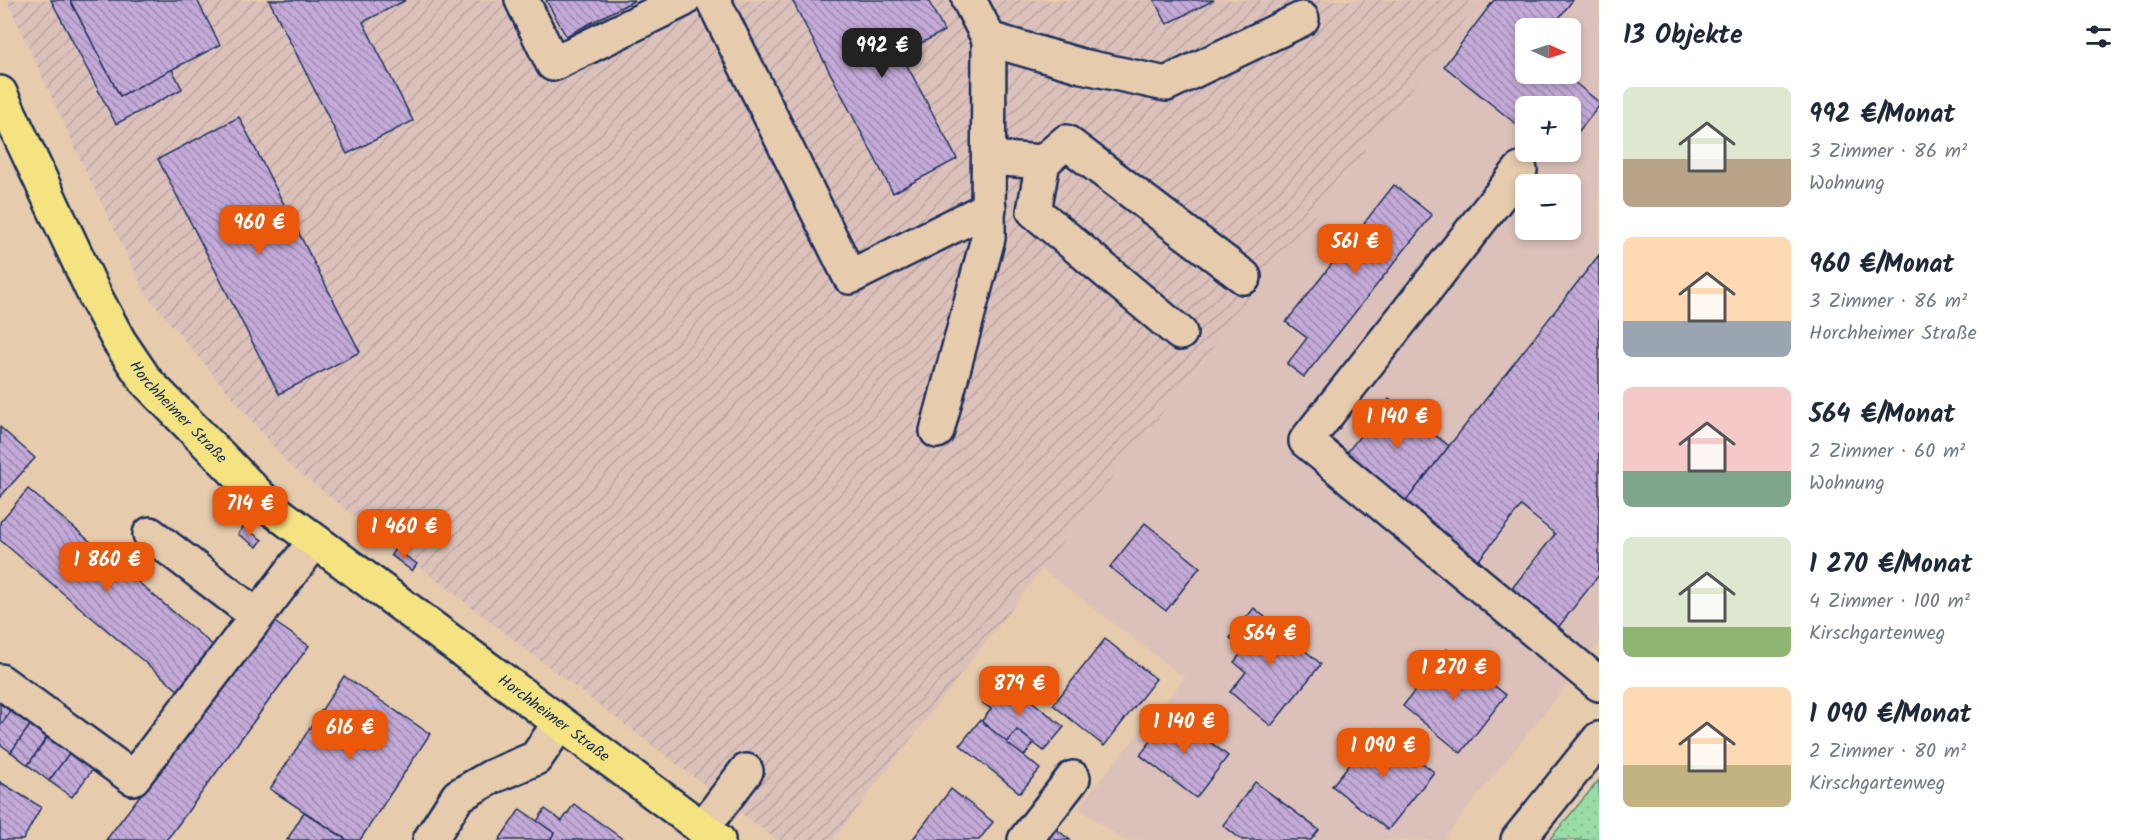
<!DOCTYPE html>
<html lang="de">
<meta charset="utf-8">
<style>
:root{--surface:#fff;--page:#f2f2f3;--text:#1f2937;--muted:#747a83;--accent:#ea580c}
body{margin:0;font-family:Kalam,sans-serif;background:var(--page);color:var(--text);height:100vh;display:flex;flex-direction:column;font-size:22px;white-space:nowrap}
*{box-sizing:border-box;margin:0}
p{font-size:20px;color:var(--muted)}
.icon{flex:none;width:33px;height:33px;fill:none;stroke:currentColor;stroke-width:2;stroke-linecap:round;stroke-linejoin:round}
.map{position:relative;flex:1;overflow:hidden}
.details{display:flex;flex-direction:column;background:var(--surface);width:540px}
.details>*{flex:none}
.needle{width:39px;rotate:93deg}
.buttons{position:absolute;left:1515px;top:18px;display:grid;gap:12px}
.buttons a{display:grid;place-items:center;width:66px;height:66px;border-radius:9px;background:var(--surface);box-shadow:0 3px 9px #0003;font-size:30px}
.price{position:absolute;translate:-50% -51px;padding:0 14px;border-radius:12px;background:var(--accent);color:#fff;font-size:20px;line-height:39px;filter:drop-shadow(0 2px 3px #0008)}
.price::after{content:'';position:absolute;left:50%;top:36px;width:18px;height:14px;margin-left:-9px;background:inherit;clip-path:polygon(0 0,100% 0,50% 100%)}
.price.current{background:#222;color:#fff}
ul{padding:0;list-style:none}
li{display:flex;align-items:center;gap:18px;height:150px;padding:0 24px}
li span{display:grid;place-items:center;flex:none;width:168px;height:120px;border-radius:9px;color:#555}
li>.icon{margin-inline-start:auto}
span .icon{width:72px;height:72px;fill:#fffc;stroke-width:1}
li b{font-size:26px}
h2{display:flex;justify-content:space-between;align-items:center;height:72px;padding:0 24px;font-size:26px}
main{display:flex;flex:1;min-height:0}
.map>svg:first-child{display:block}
.built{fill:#dcc1ba;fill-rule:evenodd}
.industrial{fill:url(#industrial-furrows)}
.green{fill:url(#green-dots);stroke:#5b8682;stroke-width:1.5}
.building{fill:url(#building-back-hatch);stroke:#1b2f5e;stroke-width:1.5}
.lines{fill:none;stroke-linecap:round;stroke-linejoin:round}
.minor-casing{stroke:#1b2f5e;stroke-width:38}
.major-casing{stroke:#1b2f5e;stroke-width:38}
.minor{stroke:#e6cbad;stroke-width:33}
.major{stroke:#f5e382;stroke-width:33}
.labels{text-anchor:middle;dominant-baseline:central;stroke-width:4.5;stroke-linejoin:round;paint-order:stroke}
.street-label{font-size:16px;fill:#1b2f5e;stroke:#e6cbad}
</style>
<main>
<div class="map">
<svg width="1599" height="840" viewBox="0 0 1599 840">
<defs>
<pattern id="industrial-furrows" width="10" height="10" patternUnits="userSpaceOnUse" patternTransform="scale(1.5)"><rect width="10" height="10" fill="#dcc1ba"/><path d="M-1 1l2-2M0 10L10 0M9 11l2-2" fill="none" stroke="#bca6a2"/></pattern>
<pattern id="green-dots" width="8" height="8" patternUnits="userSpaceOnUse" patternTransform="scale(1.5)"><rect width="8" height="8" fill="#9bdca5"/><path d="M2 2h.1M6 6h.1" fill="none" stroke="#85bd90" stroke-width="1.8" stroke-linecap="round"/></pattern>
<pattern id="building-back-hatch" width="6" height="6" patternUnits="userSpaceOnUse" patternTransform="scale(1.5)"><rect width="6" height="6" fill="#c4aad8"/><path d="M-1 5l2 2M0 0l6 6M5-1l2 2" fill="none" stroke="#9e8bb2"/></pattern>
</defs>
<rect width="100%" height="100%" fill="#e6cbad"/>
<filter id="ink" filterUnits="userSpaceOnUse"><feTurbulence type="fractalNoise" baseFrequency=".0167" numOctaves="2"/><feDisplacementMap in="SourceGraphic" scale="12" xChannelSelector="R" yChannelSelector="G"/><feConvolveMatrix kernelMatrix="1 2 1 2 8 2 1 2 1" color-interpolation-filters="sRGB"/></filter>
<g filter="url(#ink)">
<!-- built -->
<path class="built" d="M1480 0H1599V644L1443 840H1123L1078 807 1185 678 1042 569ZM1526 28H1570V74H1526ZM1526 106H1570V152H1526ZM1526 184H1570V230H1526Z"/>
<!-- industrial -->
<polygon class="industrial" points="7,0 1476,0 1478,3 833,840 777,840 524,648 288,464 146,294 83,165"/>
<!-- green -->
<polygon class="green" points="1599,780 1599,840 1549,840"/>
<!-- building -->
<g class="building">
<polygon points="51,0 70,0 120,96 172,69 182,89 116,124"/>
<polygon points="70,0 197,0 220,45 120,96"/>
<polygon points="269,0 406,0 363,22 413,121 347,154"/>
<polygon points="546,0 635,0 566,36"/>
<polygon points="792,0 928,0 944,31 901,54 957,159 893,193"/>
<polygon points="1154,0 1214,0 1167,24"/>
<polygon points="1494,0 1573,0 1551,28 1526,28 1526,74 1564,74 1599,102 1599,106 1570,142 1570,106 1526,106 1526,132 1444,66"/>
<polygon points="239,117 360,352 279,394 158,159"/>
<polygon points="1394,185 1432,215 1304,377 1287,364 1307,338 1286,322"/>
<polygon points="1599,255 1599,575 1557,629 1510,591 1555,534 1521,506 1479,560 1405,502"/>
<polygon points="1389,399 1449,446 1405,502 1345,455"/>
<polygon points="0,427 35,458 0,497"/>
<polygon points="28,489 222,653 186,697 0,540 0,522"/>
<polygon points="1145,523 1200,567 1166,611 1110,567"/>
<polygon points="243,527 262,540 257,547 238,534"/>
<polygon points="395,549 417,564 412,571 391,555"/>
<polygon points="1254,608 1321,664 1271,726 1230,692 1246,672 1234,662 1244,650 1230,638"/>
<polygon points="273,621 309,646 172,833 166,840 106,840"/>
<polygon points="1105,639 1156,679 1104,746 1053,705"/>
<polygon points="1447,649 1506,695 1461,753 1403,706"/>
<polygon points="344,676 430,734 360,840 347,840 270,789"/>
<polygon points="1003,678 1064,727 1044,751 1017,730 1007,743 981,722 991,709 983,703"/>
<polygon points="0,701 12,710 0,726"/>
<polygon points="12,710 31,724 11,752 0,744 0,726"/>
<polygon points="1173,713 1228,756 1196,798 1140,755"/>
<polygon points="980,720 1040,769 1020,793 960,745"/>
<polygon points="31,724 48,736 28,765 11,752"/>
<polygon points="1378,728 1434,772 1388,830 1332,786"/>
<polygon points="1017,730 1034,743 1024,756 1007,743"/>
<polygon points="48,736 70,752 49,781 28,765"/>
<polygon points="70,752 93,769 72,797 49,781"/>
<polygon points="0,782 41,807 23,840 0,840"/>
<polygon points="1255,782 1319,830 1311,840 1242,840 1223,825"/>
<polygon points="951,789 993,822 979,840 912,840"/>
<polygon points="574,804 624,840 550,840 554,833 537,821 545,809 562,821"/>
<polygon points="520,809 554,833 550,840 499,840"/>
<polygon points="304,812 347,840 287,840"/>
<polygon points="1055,828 1070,840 1045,840"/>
</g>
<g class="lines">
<!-- minor casing -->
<g class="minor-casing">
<g id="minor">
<polyline points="522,0 553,64 683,0"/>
<polyline points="713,0 850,277 989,208"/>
<polyline points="989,39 1082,66 1166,84 1302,19"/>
<polyline points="989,158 1043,162 1066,142 1244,277"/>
<polyline points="1043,162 1034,211 1180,333"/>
<polyline points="1520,170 1306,441 1599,684"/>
<polyline points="937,431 988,238 989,39 969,0"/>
<polyline points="150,534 257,616"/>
<polyline points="0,681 133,778 315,541"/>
<polyline points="702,829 746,771"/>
<polyline points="430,840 458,796 491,777 536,758 559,724"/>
<polyline points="1025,840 1073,778"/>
<polyline points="1518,840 1599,739"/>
</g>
</g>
<!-- major casing -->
<g class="major-casing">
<g id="major">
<path id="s1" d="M0 93 96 298 119 341 146 381 271 508 718 840"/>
</g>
</g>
<!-- minor -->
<use href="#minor" class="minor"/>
<!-- major -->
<use href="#major" class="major"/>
</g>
</g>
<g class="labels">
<!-- street labels -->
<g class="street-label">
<text stroke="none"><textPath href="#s1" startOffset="368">Horchheimer Straße</textPath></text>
<text stroke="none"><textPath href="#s1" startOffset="854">Horchheimer Straße</textPath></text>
</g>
</g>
</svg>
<div class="buttons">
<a><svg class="needle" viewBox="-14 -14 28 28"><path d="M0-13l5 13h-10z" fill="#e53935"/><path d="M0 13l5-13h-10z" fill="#747a83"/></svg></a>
<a>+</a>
<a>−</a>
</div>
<b class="price current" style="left:882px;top:79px">992 €</b>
<b class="price" style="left:259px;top:256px">960 €</b>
<b class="price" style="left:1355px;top:275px">561 €</b>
<b class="price" style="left:1397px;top:450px">1 140 €</b>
<b class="price" style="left:250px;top:537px">714 €</b>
<b class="price" style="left:404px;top:560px">1 460 €</b>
<b class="price" style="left:107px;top:593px">1 860 €</b>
<b class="price" style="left:1270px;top:667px">564 €</b>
<b class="price" style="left:1454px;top:701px">1 270 €</b>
<b class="price" style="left:1019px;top:717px">879 €</b>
<b class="price" style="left:1184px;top:755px">1 140 €</b>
<b class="price" style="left:350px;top:761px">616 €</b>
<b class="price" style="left:1383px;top:779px">1 090 €</b>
</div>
<section class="details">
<h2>13 Objekte<svg class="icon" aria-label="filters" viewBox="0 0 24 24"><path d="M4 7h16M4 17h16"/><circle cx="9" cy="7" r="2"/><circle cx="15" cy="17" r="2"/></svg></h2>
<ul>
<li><span style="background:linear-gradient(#dfe7d0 60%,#b9a48a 0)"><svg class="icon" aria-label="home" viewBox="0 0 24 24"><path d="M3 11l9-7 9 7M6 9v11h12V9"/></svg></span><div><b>992 €/Monat</b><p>3 Zimmer · 86 m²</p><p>Wohnung</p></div></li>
<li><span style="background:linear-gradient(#ffd9b3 70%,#9aa5b1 0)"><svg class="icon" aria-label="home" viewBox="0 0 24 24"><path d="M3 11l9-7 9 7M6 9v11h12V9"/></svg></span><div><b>960 €/Monat</b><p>3 Zimmer · 86 m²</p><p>Horchheimer Straße</p></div></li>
<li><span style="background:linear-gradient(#f6c9c9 70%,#7fa58c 0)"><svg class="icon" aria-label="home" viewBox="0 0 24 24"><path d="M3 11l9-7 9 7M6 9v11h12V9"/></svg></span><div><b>564 €/Monat</b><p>2 Zimmer · 60 m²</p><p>Wohnung</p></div></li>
<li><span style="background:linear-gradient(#dfe7d0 75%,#8fb573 0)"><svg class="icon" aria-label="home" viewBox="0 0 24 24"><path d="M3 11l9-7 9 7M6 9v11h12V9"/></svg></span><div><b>1 270 €/Monat</b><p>4 Zimmer · 100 m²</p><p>Kirschgartenweg</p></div></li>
<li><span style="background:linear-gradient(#ffd9b3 65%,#c2b280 0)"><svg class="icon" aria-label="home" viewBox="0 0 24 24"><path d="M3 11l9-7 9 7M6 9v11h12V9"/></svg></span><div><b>1 090 €/Monat</b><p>2 Zimmer · 80 m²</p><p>Kirschgartenweg</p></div></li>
</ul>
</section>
</main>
